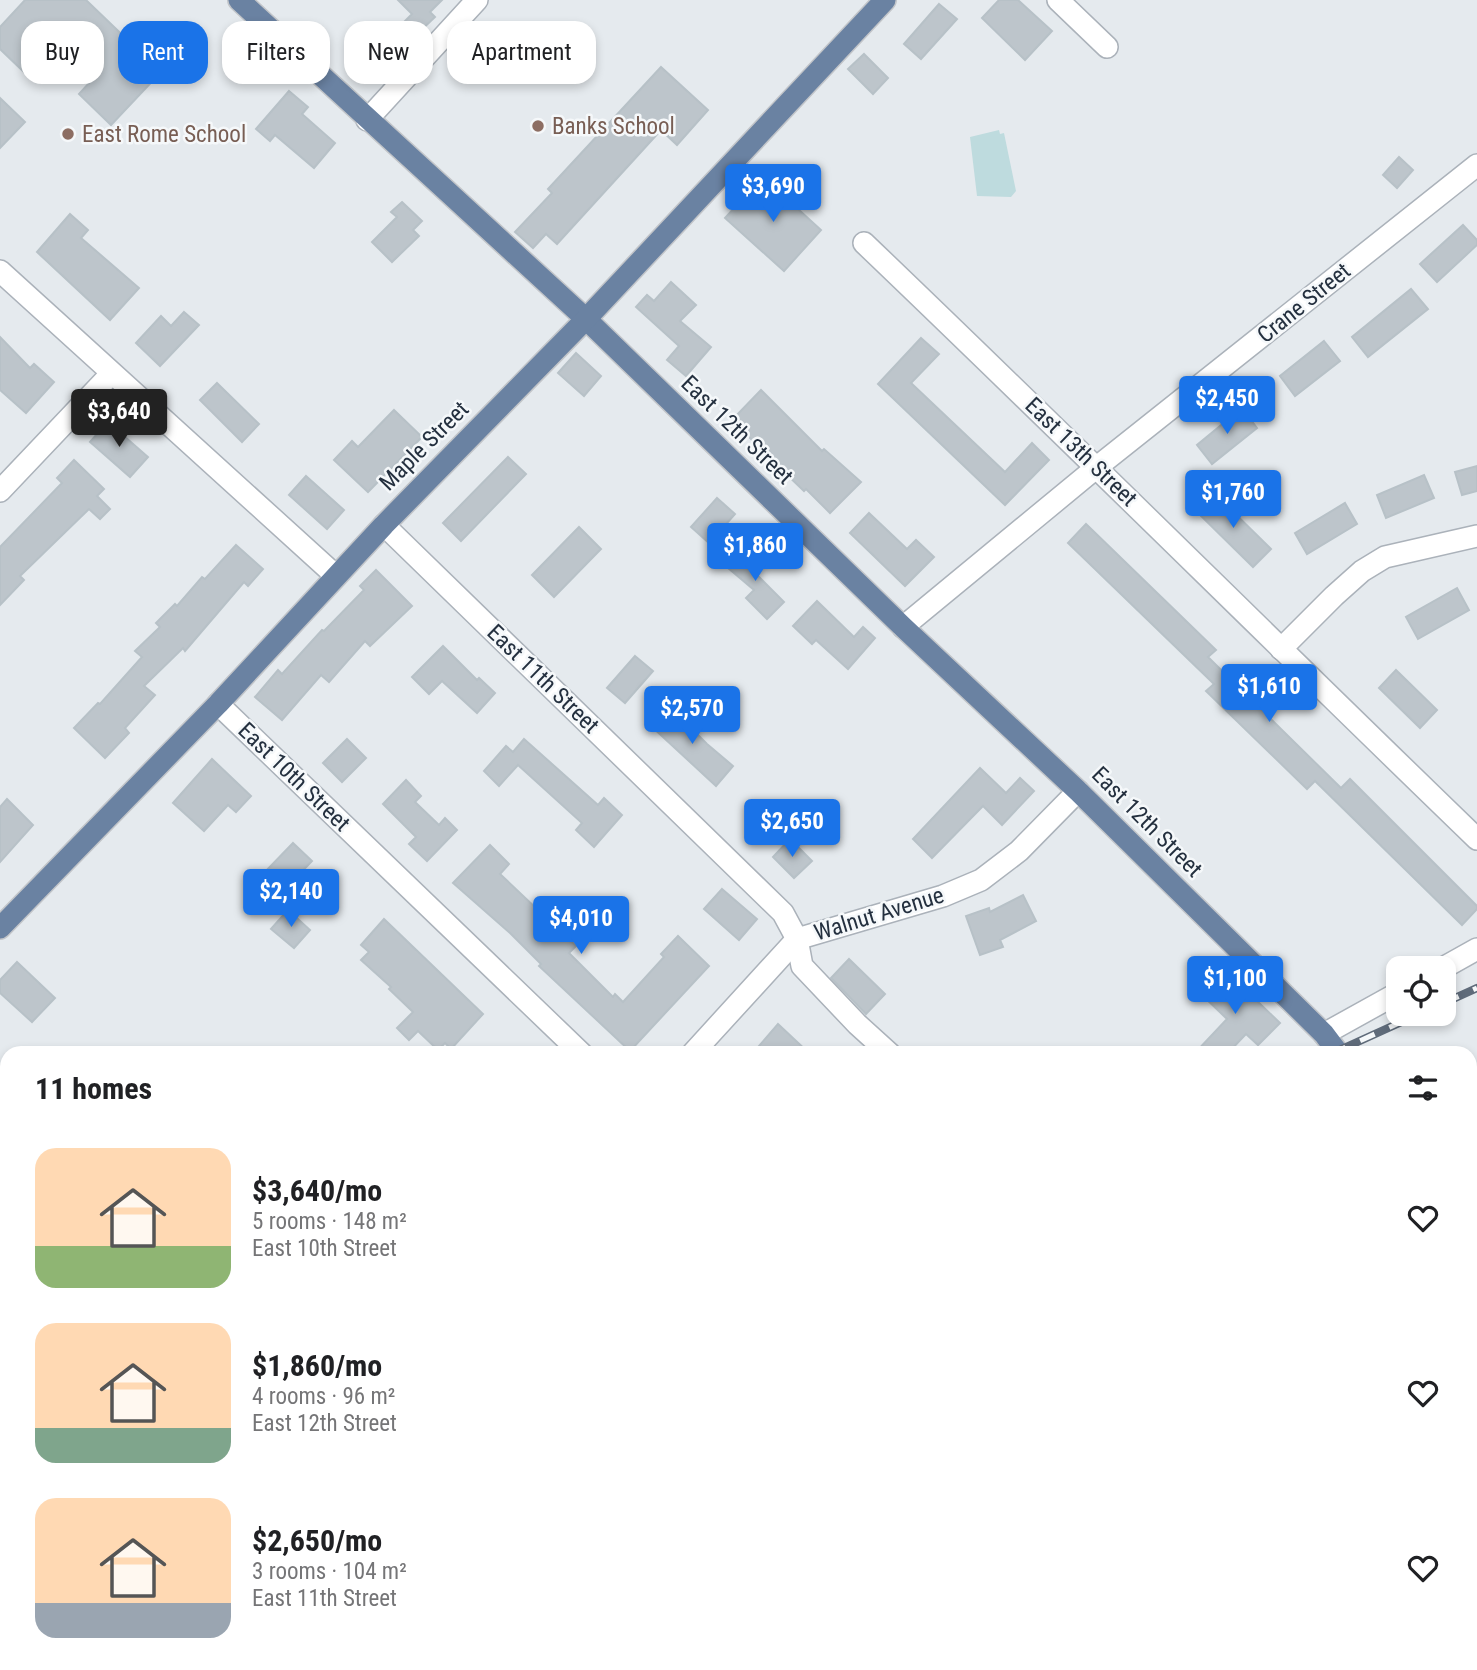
<!DOCTYPE html>
<meta charset="utf-8">
<style>
:root{--surface:#fff;--page:#f6f6f6;--text:#202124;--muted:#757577;--accent:#1a73e8}
body{margin:0;font-family:"Roboto Condensed",sans-serif;background:var(--page);color:var(--text);height:100vh;display:flex;flex-direction:column;font-size:26px;white-space:nowrap}
*{box-sizing:border-box;margin:0}
p{font-size:23px;color:var(--muted)}
.icon{flex:none;width:38px;height:38px;fill:none;stroke:currentColor;stroke-width:2;stroke-linecap:round;stroke-linejoin:round}
.map{position:relative;flex:1;overflow:hidden}
.drawer{position:absolute;left:0px;top:1046px;width:1477px;height:625px;display:flex;flex-direction:column;background:var(--surface);border-radius:21px 21px 0 0;box-shadow:0 4px 10px #0003}
.drawer>*{flex:none}
.guide{position:absolute;left:21px;top:21px;width:700px;height:63px;display:flex;gap:14px}
.buttons{position:absolute;left:1386px;top:956px;display:grid;gap:14px}
.buttons a{display:grid;place-items:center;width:70px;height:70px;border-radius:14px;background:var(--surface);box-shadow:0 4px 10px #0003;font-size:35px}
.price{position:absolute;translate:-50% -60px;padding:0 16px;border-radius:7px;background:var(--accent);color:#fff;font-size:23px;line-height:46px;filter:drop-shadow(0 2px 4px #0008)}
.price::after{content:'';position:absolute;left:50%;top:42px;width:21px;height:16px;margin-left:-10px;background:inherit;clip-path:polygon(0 0,100% 0,50% 100%)}
.price.on{background:#222;color:#fff}
ul{padding:0;list-style:none}
li{display:flex;align-items:center;gap:21px;height:175px;padding:0 35px}
li span{display:grid;place-items:center;flex:none;width:196px;height:140px;border-radius:21px;color:#555}
li>.icon{margin-inline-start:auto}
span .icon{width:84px;height:84px;fill:#fffc;stroke-width:1}
li b{font-size:30px}
h2{display:flex;justify-content:space-between;align-items:center;height:84px;padding:0 35px;font-size:30px}
.pill{padding:0 24px;border-radius:21px;background:var(--surface);box-shadow:0 4px 10px #0003;font-size:24px;line-height:63px}
.pill.on{background:var(--accent);color:#fff}
.map>svg:first-child{display:block}
.green{fill:#bedbde}
.building{fill:#bdc5cb;stroke:#b7c1c7;stroke-width:2}
.lines{fill:none;stroke-linecap:round;stroke-linejoin:round}
.minor-casing{stroke:#abb2ba;stroke-width:24}
.major-casing{stroke:#c2c5c9;stroke-width:24}
.path{stroke:#869bb0;stroke-width:3.5;stroke-dasharray:3.5 5;stroke-linecap:butt}
.minor{stroke:#fff;stroke-width:21}
.major{stroke:#6a82a2;stroke-width:21}
.rail-casing{stroke:#5f6b7a;stroke-width:8}
.rail{stroke:#f5f8fa;stroke-width:5;stroke-dasharray:16;stroke-linecap:butt}
.education-dot{fill:#8d6e63;stroke:#f5f8fa;stroke-width:2.5}
.labels{text-anchor:middle;dominant-baseline:central;stroke-width:5;stroke-linejoin:round;paint-order:stroke}
.education-label{font-size:23px;fill:#785e54;stroke:#f5f8fa;text-anchor:start}
.street-label{font-size:23px;fill:#24303f;stroke:#f5f8fa}
</style>
<div class="map">
<svg width="1477" height="1670" viewBox="0 0 1477 1670">
<rect width="100%" height="100%" fill="#e5eaee"/>
<!-- green -->
<polygon class="green" points="999,130 1000,134 1004,133 1016,191 1011,197 977,196 970,137"/>
<!-- building -->
<g class="building">
<polygon points="25,0 86,0 161,72 111,125 79,94 91,81 52,45 25,73 0,49 0,27"/>
<polygon points="398,0 442,0 430,12 435,17 417,34 405,21 412,14"/>
<polygon points="999,0 1018,0 1052,31 1025,60 982,18"/>
<polygon points="939,4 957,19 921,59 904,44"/>
<polygon points="864,54 888,78 873,94 848,69"/>
<polygon points="661,67 708,110 677,145 661,130 557,244 546,234 533,248 515,232 552,193 548,189"/>
<polygon points="289,91 308,107 302,114 335,143 314,168 275,135 270,141 256,129"/>
<polygon points="0,98 25,122 0,148"/>
<polygon points="1399,157 1413,170 1397,188 1383,175"/>
<polygon points="763,177 821,230 784,271 725,218"/>
<polygon points="402,202 422,221 413,230 419,236 392,262 372,242 397,217 391,212"/>
<polygon points="70,214 88,230 81,238 139,288 110,320 37,252"/>
<polygon points="1463,225 1477,240 1477,245 1437,282 1420,264"/>
<polygon points="671,282 696,305 680,321 711,347 686,376 667,360 679,346 636,307 647,295 654,301"/>
<polygon points="1411,289 1428,309 1368,357 1352,337"/>
<polygon points="184,312 199,325 160,366 136,343 161,316 171,326"/>
<polygon points="0,337 30,368 34,364 54,382 26,413 0,390"/>
<polygon points="921,338 939,354 911,383 1005,472 1032,443 1049,460 1005,505 878,384"/>
<polygon points="1324,341 1340,361 1295,396 1280,376"/>
<polygon points="576,353 601,376 584,396 558,373"/>
<polygon points="217,383 259,424 242,442 200,400"/>
<polygon points="761,390 822,451 824,449 861,482 830,513 806,489 804,491 780,468 732,420"/>
<polygon points="1242,408 1257,428 1212,464 1197,445"/>
<polygon points="394,410 422,437 368,492 334,460 352,441 358,447"/>
<polygon points="108,422 148,457 130,477 90,442"/>
<polygon points="508,457 526,474 461,541 443,523"/>
<polygon points="74,460 104,489 97,496 110,509 100,519 89,509 20,576 24,580 0,605 0,547 62,483 57,478"/>
<polygon points="1477,466 1477,491 1462,495 1455,472"/>
<polygon points="1424,475 1434,498 1386,518 1377,495"/>
<polygon points="306,476 344,510 327,529 289,495"/>
<polygon points="1213,492 1271,549 1253,567 1195,510"/>
<polygon points="717,498 735,514 709,543 691,527"/>
<polygon points="1345,503 1357,524 1307,554 1295,533"/>
<polygon points="869,513 907,549 916,540 934,557 905,586 850,533"/>
<polygon points="1086,524 1216,650 1208,657 1283,731 1341,788 1350,779 1477,906 1477,909 1462,925 1315,781 1307,789 1206,691 1214,684 1068,543"/>
<polygon points="579,527 601,549 554,597 532,575"/>
<polygon points="236,545 263,569 248,586 244,582 185,651 183,648 144,686 155,695 125,728 129,733 105,758 74,728 98,703 100,704 142,657 135,651 160,627 156,623 175,604 177,606 202,577 205,579"/>
<polygon points="745,545 758,556 749,567 784,602 767,619 746,598 754,590 727,567"/>
<polygon points="376,570 412,606 370,646 365,641 329,682 321,675 282,720 255,697 278,670 282,674 322,630 324,631 364,590 360,586"/>
<polygon points="1457,588 1469,610 1418,639 1406,617"/>
<polygon points="817,601 854,637 863,627 875,638 848,669 816,640 812,644 793,626"/>
<polygon points="443,646 477,680 479,678 495,693 477,713 442,681 429,694 412,677"/>
<polygon points="635,656 653,671 625,703 607,688"/>
<polygon points="1396,670 1437,710 1420,728 1379,688"/>
<polygon points="670,707 707,744 733,766 716,786 651,726"/>
<polygon points="347,739 366,758 342,782 323,763"/>
<polygon points="524,739 598,805 604,798 622,815 594,847 576,830 582,823 518,765 499,786 484,771 506,746 513,752"/>
<polygon points="212,759 251,796 236,812 228,805 204,831 173,803"/>
<polygon points="980,768 1006,793 1020,778 1034,791 1002,825 983,806 932,858 913,839"/>
<polygon points="406,780 421,796 415,802 439,825 445,818 457,830 427,861 409,844 416,837 383,804"/>
<polygon points="7,799 33,825 0,862 0,807"/>
<polygon points="790,839 812,861 794,878 773,857"/>
<polygon points="293,843 312,861 283,891 264,873"/>
<polygon points="490,845 509,864 500,874 576,946 569,953 613,997 615,994 623,1002 664,957 661,954 678,936 709,966 630,1051 539,966 541,964 510,933 453,883"/>
<polygon points="722,889 757,919 739,940 704,909"/>
<polygon points="1023,895 1036,921 1000,940 1003,947 980,955 966,916 989,908 990,912"/>
<polygon points="288,910 310,930 294,948 271,929"/>
<polygon points="384,919 483,1014 451,1049 445,1043 438,1050 418,1031 409,1040 397,1028 413,1012 389,989 391,987 361,960 369,952 361,945"/>
<polygon points="849,959 885,994 866,1014 831,978"/>
<polygon points="17,962 55,998 32,1022 0,993 0,980"/>
<polygon points="1224,969 1280,1023 1258,1045 1246,1034 1227,1054 1194,1054 1227,1019 1200,993"/>
<polygon points="778,1024 810,1054 752,1054"/>
</g>
<g class="lines">
<!-- minor casing -->
<g class="minor-casing">
<g id="minor">
<polyline points="1058,0 1107,47"/>
<polyline points="367,120 477,0"/>
<path d="M864 243C1070 440 1272 641 1477 839"/>
<polyline points="0,271 336,576"/>
<polyline points="0,491 111,374"/>
<polyline points="384,525 783,913 797,939 802,966 857,1024 890,1054"/>
<polyline points="903,627 1097,467 1477,165"/>
<polyline points="1281,649 1334,596 1362,571 1385,557 1477,536"/>
<polyline points="218,704 582,1054"/>
<polyline points="1443,968 1477,949"/>
<polyline points="1324,1034 1398,993"/>
<polyline points="692,1054 797,939 943,896 981,880 1019,851 1078,791"/>
<polyline points="0,1262 7,1269"/>
<polyline points="0,1450 7,1446"/>
</g>
</g>
<!-- major casing -->
<g class="major-casing">
<g id="major">
<polyline points="239,0 586,319 903,627 1078,791 1324,1034 1339,1054"/>
<polyline points="0,928 218,704 384,525 586,319 885,0"/>
<polyline points="1470,1190 1477,1197"/>
</g>
</g>
<!-- path -->
<g class="path">
<polyline points="1470,1403 1477,1396"/>
<polyline points="0,1572 7,1573"/>
<polyline points="1245,1670 1250,1664"/>
</g>
<!-- minor -->
<use href="#minor" class="minor"/>
<!-- major -->
<use href="#major" class="major"/>
<!-- rail casing -->
<g class="rail-casing">
<g id="rail">
<polyline points="1444,1003 1477,988"/>
<polyline points="1331,1054 1421,1013"/>
<polyline points="0,1547 7,1546"/>
<polyline points="0,1562 7,1562"/>
<polyline points="283,1664 289,1670"/>
</g>
</g>
<!-- rail -->
<use href="#rail" class="rail"/>
</g>
<!-- markers -->
<g class="education-dot">
<circle cx="538" cy="126" r="7"/>
<circle cx="68" cy="134" r="7"/>
</g>
<g class="labels">
<!-- education labels -->
<g class="education-label">
<text x="552" y="126">Banks School</text>
<text x="82" y="134">East Rome School</text>
</g>
<!-- street labels -->
<g class="street-label">
<text transform="translate(1304 303) rotate(-39)">Crane Street</text>
<text transform="translate(737 430) rotate(44)">East 12th Street</text>
<text transform="translate(424 446) rotate(-45)">Maple Street</text>
<text transform="translate(1081 452) rotate(44)">East 13th Street</text>
<text transform="translate(543 679) rotate(44)">East 11th Street</text>
<text transform="translate(294 777) rotate(44)">East 10th Street</text>
<text transform="translate(1147 822) rotate(45)">East 12th Street</text>
<text transform="translate(879 914) rotate(-17)">Walnut Avenue</text>
</g>
</g>
</svg>
<div class="buttons">
<a><svg class="icon" aria-label="locate" viewBox="0 0 24 24"><circle cx="12" cy="12" r="6"/><path d="M12 2v4M12 18v4M2 12h4M18 12h4"/></svg></a>
</div>
<b class="price" style="left:773px;top:224px">$3,690</b>
<b class="price" style="left:1227px;top:436px">$2,450</b>
<b class="price on" style="left:119px;top:449px">$3,640</b>
<b class="price" style="left:1233px;top:530px">$1,760</b>
<b class="price" style="left:755px;top:583px">$1,860</b>
<b class="price" style="left:1269px;top:724px">$1,610</b>
<b class="price" style="left:692px;top:746px">$2,570</b>
<b class="price" style="left:792px;top:859px">$2,650</b>
<b class="price" style="left:291px;top:929px">$2,140</b>
<b class="price" style="left:581px;top:956px">$4,010</b>
<b class="price" style="left:1235px;top:1016px">$1,100</b>
<div class="guide">
<a class="pill">Buy</a>
<a class="pill on">Rent</a>
<a class="pill">Filters</a>
<a class="pill">New</a>
<a class="pill">Apartment</a>
</div>
<section class="drawer">
<h2>11 homes<svg class="icon" aria-label="filters" viewBox="0 0 24 24"><path d="M4 7h16M4 17h16"/><circle cx="9" cy="7" r="2"/><circle cx="15" cy="17" r="2"/></svg></h2>
<ul>
<li><span style="background:linear-gradient(#ffd9b3 70%,#8fb573 0)"><svg class="icon" aria-label="home" viewBox="0 0 24 24"><path d="M3 11l9-7 9 7M6 9v11h12V9"/></svg></span><div><b>$3,640/mo</b><p>5 rooms · 148 m²</p><p>East 10th Street</p></div><svg class="icon" aria-label="heart" viewBox="0 0 24 24"><path d="M12 20l-8-8c-3-5 5-10 8-4 3-6 11-1 8 4z"/></svg></li>
<li><span style="background:linear-gradient(#ffd9b3 75%,#7fa58c 0)"><svg class="icon" aria-label="home" viewBox="0 0 24 24"><path d="M3 11l9-7 9 7M6 9v11h12V9"/></svg></span><div><b>$1,860/mo</b><p>4 rooms · 96 m²</p><p>East 12th Street</p></div><svg class="icon" aria-label="heart" viewBox="0 0 24 24"><path d="M12 20l-8-8c-3-5 5-10 8-4 3-6 11-1 8 4z"/></svg></li>
<li><span style="background:linear-gradient(#ffd9b3 75%,#9aa5b1 0)"><svg class="icon" aria-label="home" viewBox="0 0 24 24"><path d="M3 11l9-7 9 7M6 9v11h12V9"/></svg></span><div><b>$2,650/mo</b><p>3 rooms · 104 m²</p><p>East 11th Street</p></div><svg class="icon" aria-label="heart" viewBox="0 0 24 24"><path d="M12 20l-8-8c-3-5 5-10 8-4 3-6 11-1 8 4z"/></svg></li>
</ul>
</section>
</div>
